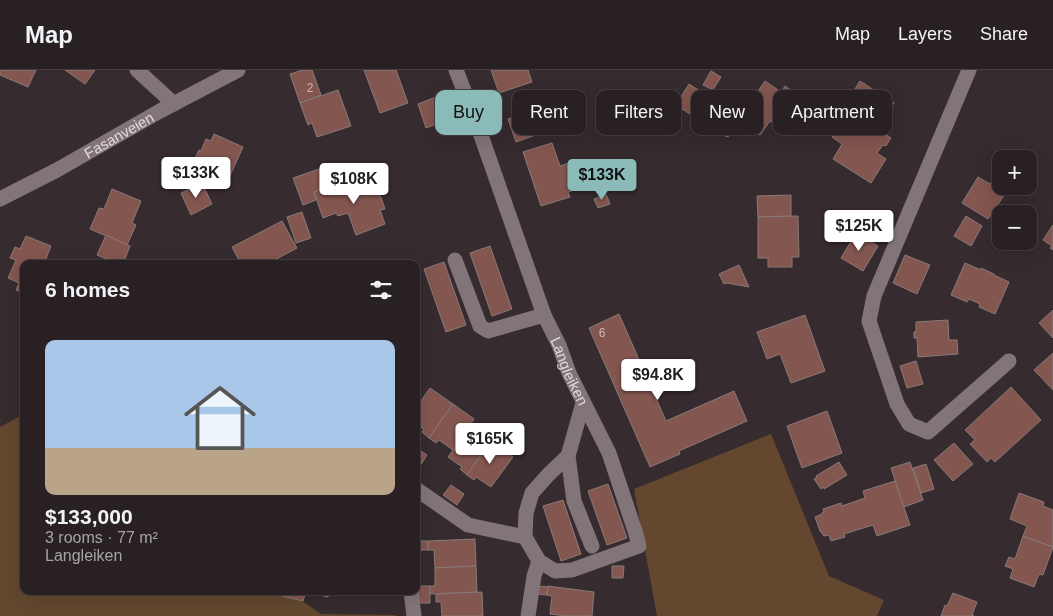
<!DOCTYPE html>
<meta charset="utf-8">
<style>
:root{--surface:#282023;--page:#30282b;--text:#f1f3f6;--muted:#a5a3a6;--line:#443e41;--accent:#8bbbb9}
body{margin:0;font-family:Helvetica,sans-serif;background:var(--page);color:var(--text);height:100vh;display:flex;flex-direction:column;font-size:19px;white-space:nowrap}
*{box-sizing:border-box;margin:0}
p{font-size:16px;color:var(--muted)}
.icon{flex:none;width:28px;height:28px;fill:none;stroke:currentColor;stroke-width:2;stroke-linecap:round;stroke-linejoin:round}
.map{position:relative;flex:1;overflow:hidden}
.drawer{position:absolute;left:20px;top:190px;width:400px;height:335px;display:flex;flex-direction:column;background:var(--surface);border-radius:10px;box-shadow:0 5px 20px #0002,0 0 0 1px var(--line)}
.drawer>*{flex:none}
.top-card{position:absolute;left:435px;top:20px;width:475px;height:45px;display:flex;gap:10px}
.buttons{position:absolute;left:992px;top:80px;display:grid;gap:10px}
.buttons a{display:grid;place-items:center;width:45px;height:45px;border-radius:10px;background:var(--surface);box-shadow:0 5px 20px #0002,0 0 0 1px var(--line);font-size:25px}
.price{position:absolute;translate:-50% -42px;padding:0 11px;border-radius:5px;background:#fff;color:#222;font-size:16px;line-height:32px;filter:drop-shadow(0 1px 2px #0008)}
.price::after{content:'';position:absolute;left:50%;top:30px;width:15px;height:11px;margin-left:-8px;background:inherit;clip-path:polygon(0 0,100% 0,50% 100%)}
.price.current{background:var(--accent);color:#111}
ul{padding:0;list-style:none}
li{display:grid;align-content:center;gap:10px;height:265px;padding:0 25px}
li+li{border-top:1px solid var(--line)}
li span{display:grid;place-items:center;height:155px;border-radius:10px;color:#555}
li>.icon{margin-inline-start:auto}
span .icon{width:90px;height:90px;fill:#fffc;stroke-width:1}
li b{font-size:21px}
h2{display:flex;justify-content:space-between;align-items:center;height:60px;padding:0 25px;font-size:21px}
.pill{padding:0 18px;border-radius:10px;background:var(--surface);box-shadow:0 5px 20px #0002,0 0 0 1px var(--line);font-size:18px;line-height:45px}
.pill.current{background:var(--accent);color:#111}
header{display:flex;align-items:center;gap:30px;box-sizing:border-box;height:70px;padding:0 25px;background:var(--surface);border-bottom:1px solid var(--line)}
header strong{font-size:24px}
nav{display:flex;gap:28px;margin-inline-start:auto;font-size:18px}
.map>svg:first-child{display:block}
.green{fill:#63482f}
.building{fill:#845650;stroke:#887a78}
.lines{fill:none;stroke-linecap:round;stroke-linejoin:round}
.minor{stroke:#82757a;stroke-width:15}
.labels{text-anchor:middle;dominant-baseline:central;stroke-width:4;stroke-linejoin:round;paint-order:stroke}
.number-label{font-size:12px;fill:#c9b8b8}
.street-label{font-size:15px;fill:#e0d9db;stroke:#362b2f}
</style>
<header>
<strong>Map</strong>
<nav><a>Map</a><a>Layers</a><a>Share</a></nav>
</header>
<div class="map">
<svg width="1053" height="546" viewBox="0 0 1053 546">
<rect width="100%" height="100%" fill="#362b2f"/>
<!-- green -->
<g class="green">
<polygon points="24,344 24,521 288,521 321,544 395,545 395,546 0,546 0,357"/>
<polygon points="771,364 829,506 884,530 877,546 657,546 634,419"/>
</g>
<!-- building -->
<g class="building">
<polygon points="0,0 36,0 28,17 0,5"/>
<polygon points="65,0 95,0 85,14"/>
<polygon points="303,0 312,0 321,25 300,33 290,4"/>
<polygon points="364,0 396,0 408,33 380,43"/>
<polygon points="491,0 528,0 532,12 499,23"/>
<polygon points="711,1 721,7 713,20 703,15"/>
<polygon points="765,11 781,22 785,16 795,23 775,54 770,51 760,65 745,55 754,41 748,36"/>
<polygon points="860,11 894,33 877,59 891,68 886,76 883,75 877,83 886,89 871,113 833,89 842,74 832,67 835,62 830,59"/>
<polygon points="689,14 703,23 697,33 700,35 693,46 676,35"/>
<polygon points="338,20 351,56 317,67 312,53 308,55 300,33"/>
<polygon points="441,25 450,49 426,58 418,34"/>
<polygon points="719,38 738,46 728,67 709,59"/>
<polygon points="530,42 538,64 516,72 508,49"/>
<polygon points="214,64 243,77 229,108 216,103 212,112 192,103 196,93 193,92 199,80 201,81 206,69 211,71"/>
<polygon points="552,73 560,96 579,90 588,116 568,122 570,127 541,136 523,82"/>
<polygon points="319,99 326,117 314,122 316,130 303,135 293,108"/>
<polygon points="978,107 990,114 994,109 1001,113 1001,116 1006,116 1009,118 988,149 962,133"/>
<polygon points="375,110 385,139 380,140 385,154 356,165 348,143 338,146 336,143 323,148 314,122 331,115 333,122 356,114 357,115 370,111 370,112"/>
<polygon points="202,113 212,134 191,145 181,123"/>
<polygon points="112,119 141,131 132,153 136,155 127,175 90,159 99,138 104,139"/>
<polygon points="606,124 610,134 598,138 594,129"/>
<polygon points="791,125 791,146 758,147 757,126"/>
<polygon points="302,142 311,168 296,173 287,147"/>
<polygon points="798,146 799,187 792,187 792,197 768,197 768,188 758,188 758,147"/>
<polygon points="966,146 982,156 971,176 954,166"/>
<polygon points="282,151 297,178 267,194 241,194 232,177"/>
<polygon points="1053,155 1053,180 1050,178 1052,176 1043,170"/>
<polygon points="856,163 878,176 863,201 841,188"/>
<polygon points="106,165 130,176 123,194 117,194 97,185"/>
<polygon points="26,166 51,176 44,194 24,194 24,223 16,220 19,213 8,208 16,190 10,188 15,177 20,179"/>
<polygon points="490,176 512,239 492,246 470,183"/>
<polygon points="905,185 930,195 917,224 893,213"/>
<polygon points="444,192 466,255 446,262 424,199"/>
<polygon points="965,193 981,200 981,198 994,204 994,205 1009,212 995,244 979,237 980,234 969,229 967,232 951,225"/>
<polygon points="739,195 749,217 727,213 724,214 719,204"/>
<polygon points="1053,240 1053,268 1039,253"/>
<polygon points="619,244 666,351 734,321 747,351 679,381 680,384 650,397 589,258"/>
<polygon points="805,245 825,301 791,313 780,284 767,289 757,262"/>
<polygon points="948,250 949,270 957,270 958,284 918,287 917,268 914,268 914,262 916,262 916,252"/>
<polygon points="1053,283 1053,320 1034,300"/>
<polygon points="916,291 923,314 907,318 900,296"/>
<polygon points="1011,317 1041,350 995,392 991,388 987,392 970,374 975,370 965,360"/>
<polygon points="430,318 453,334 429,368 422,362 424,359 416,354 416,338"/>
<polygon points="453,334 474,349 453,380 439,370 436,373 429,368"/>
<polygon points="827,341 842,383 802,398 787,356"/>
<polygon points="470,356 491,371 467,405 460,399 462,397 448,387"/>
<polygon points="491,371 513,387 491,417 476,407 474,410 467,405"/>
<polygon points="954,373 973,394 953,411 934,390"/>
<polygon points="416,378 427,385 420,396 416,393"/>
<polygon points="839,392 847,405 824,419 823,417 821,419 814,409 817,407 816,406"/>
<polygon points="910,392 923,430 904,437 891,398"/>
<polygon points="926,394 934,419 921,423 913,398"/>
<polygon points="895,411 910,455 877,466 873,455 844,464 845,467 831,471 829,465 824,466 820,461 815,447 822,444 822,443 824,442 823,439 841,433 842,436 865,428 863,421"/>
<polygon points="608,414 627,468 607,475 588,421"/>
<polygon points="451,415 464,424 457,435 443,425"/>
<polygon points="1019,423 1044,432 1043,436 1053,440 1053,477 1023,466 1027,456 1010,449"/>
<polygon points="563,430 581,484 561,491 543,436"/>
<polygon points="1023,466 1053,477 1043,505 1039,504 1034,517 1010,508 1013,499 1005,496 1009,487 1015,489"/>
<polygon points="475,469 476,496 435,498 434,480 428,480 428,471"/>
<rect x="416" y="471" width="12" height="9"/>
<polygon points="476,496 477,522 430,524 430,516 435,516 435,498"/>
<polygon points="612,496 624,496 623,508 612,508"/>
<polygon points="417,516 430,516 430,533 418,533"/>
<polygon points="536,516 548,517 547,525 535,524"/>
<polygon points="548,516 594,522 592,546 566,546 550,544 552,526 547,525"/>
<polygon points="284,521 289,521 305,525 303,531 282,526"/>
<polygon points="304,521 330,521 328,527"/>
<polygon points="482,522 483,546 442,546 441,532 436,532 436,524"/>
<polygon points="953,523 977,532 972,545 974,546 941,546 945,535 947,536"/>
</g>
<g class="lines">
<!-- minor -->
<g class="minor">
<polyline points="137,0 174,34"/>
<path id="s1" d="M456 0 477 54 544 245 559 275 569 303 609 383 636 464 639 476 572 500 555 501 539 491 525 467 526 443 532 423 548 405 568 386"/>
<polyline points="969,0 874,226 869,251 897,334 909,354 928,362 1009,291"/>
<path id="s2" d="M0 129 57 100 160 41 238 0"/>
<polyline points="455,190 480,256 488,261 544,245"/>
<polyline points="583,333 568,386 574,431 592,476"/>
<polyline points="416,419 468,455 525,467"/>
<polyline points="411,521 414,546"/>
<polyline points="528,546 534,506 539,491"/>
</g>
</g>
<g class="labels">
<!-- number labels -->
<g class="number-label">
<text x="310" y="18">2</text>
<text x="602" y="263">6</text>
</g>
<!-- street labels -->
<g class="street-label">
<text stroke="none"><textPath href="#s2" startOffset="135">Fasanveien</textPath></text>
<text stroke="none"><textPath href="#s1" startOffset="322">Langleiken</textPath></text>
</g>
</g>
</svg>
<div class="buttons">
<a>+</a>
<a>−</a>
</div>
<b class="price" style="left:196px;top:129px">$133K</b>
<b class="price current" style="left:602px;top:131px">$133K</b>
<b class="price" style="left:354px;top:135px">$108K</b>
<b class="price" style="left:859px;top:182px">$125K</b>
<b class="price" style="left:658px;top:331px">$94.8K</b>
<b class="price" style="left:490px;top:395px">$165K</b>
<div class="top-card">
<a class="pill current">Buy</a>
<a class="pill">Rent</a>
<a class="pill">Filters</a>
<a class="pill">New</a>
<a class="pill">Apartment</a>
</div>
<section class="drawer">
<h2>6 homes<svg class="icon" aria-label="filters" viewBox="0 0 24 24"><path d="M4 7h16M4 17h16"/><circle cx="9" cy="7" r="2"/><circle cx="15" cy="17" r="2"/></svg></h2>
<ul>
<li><span style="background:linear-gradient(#a9c7e8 70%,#b9a48a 0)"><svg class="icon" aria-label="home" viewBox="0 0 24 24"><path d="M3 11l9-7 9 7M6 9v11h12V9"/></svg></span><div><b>$133,000</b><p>3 rooms · 77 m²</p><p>Langleiken</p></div></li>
</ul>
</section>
</div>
